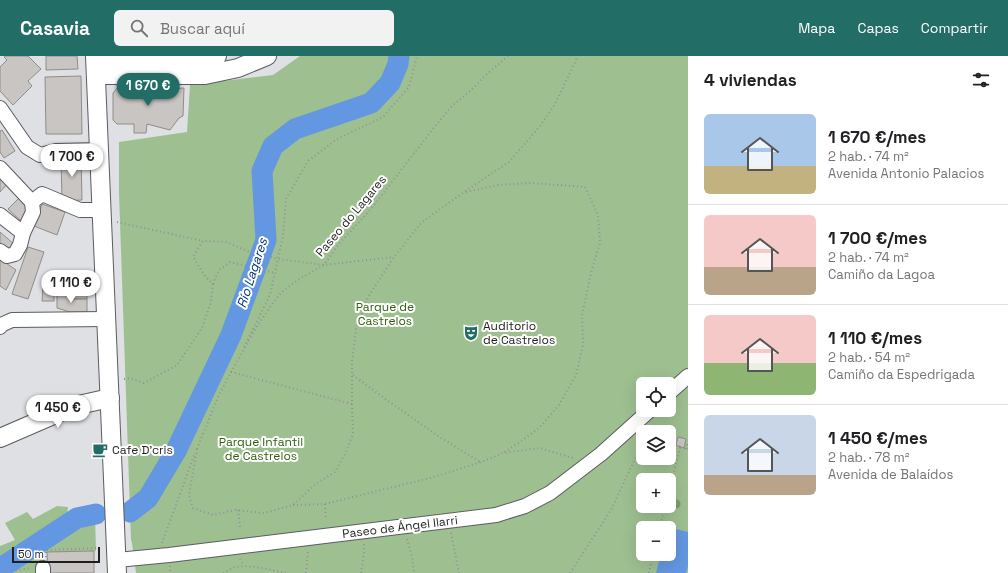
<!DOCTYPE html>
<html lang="es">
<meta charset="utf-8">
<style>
:root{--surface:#fff;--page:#f2f2f2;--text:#202124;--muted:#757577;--line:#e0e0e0;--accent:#236d67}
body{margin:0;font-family:"Space Grotesk",sans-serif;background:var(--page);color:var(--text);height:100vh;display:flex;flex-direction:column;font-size:15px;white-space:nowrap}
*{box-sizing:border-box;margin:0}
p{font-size:13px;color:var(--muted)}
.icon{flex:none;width:22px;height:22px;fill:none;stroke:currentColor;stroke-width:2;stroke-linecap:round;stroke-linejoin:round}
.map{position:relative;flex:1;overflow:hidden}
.side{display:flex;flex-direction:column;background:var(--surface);width:320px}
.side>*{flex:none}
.fabs{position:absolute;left:636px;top:321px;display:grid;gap:8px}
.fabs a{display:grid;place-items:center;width:40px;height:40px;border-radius:6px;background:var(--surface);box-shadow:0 4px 16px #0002;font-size:20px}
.scale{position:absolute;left:12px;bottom:10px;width:88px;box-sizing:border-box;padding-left:4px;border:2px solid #1f1f21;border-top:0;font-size:11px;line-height:14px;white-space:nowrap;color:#1f1f21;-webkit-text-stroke:3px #fff;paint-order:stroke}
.price{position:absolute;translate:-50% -34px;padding:0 9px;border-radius:14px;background:#fff;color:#222;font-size:13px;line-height:26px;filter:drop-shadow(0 1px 2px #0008)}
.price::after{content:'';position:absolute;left:50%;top:24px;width:12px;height:9px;margin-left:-6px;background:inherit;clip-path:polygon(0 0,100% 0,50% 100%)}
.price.on{background:var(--accent);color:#fff}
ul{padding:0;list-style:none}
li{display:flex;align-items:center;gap:12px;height:100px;padding:0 16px}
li+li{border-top:1px solid var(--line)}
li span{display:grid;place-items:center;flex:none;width:112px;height:80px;border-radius:6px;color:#555}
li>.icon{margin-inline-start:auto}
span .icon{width:48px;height:48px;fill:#fffc;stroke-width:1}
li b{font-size:17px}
h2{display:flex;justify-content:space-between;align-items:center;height:48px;padding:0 16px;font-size:17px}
header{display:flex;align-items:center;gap:24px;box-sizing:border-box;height:56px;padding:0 20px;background:var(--accent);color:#fff}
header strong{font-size:19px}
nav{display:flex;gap:22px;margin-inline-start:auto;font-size:14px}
.search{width:280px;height:36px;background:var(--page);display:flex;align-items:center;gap:10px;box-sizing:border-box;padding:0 14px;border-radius:6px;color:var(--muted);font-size:15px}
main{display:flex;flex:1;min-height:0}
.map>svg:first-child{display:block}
.green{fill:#9ebf90;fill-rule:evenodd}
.water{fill:#6397e1}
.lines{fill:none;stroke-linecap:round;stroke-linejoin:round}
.river{stroke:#6397e1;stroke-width:21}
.building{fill:#c9c5c3;stroke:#908c8a}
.minor-casing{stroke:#5b5c60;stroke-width:16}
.major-casing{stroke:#5b5c60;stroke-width:20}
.path{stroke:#919295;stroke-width:2;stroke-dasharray:1 3;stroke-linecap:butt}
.minor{stroke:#fff;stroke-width:14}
.major{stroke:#fff;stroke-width:18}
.tree{fill:#7f9a6f}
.labels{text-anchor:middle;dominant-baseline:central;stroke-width:4;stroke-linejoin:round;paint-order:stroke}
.street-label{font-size:12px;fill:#1f1f21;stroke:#fff}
.park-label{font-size:12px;fill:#30610f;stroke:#fff}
.poi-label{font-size:12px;fill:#1f1f21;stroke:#fff;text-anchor:start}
.water-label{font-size:13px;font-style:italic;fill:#003576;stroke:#fff}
</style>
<header>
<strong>Casavia</strong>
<div class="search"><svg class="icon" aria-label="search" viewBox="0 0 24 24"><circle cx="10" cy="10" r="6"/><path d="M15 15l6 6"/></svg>Buscar aquí</div>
<nav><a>Mapa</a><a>Capas</a><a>Compartir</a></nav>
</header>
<main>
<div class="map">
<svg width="688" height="517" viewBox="0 0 688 517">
<rect width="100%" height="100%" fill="#dfe0e4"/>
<!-- green -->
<g class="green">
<path d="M300 0H688V517H136L132 487 131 484 119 137V86L187 76 190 29 273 19ZM643 328H669V354H643ZM643 376H669V402H643ZM643 424H669V450H643ZM643 472H669V498H643Z"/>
<polygon points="57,450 68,451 67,461 95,460 96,495 44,497 45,509 38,517 0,517 0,490 15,484 5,467 27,456 33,463"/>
</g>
<!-- water -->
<polygon class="water" points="668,471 688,476 688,510 686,517 656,517 661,498 669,498 669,472 668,472"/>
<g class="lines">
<!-- river -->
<g class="river">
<polyline points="130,456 148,442 176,395 231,279 266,184 262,115 273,90 295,73 371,47 390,27 398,8 399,0"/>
<polyline points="0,510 4,510 77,462 96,458"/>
</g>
</g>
<!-- building -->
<g class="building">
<polygon points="6,0 28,0 41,13 28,25 32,30 13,49 0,35 0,11 7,4 4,1"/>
<polygon points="46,0 77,0 78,13 46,14"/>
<polygon points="81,20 82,78 46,78 45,21"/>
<polygon points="164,29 164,33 184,32 183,60 179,62 170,74 147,68 146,77 134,77 134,68 117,68 113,64 113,37 119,30"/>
<polygon points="2,74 15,95 4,102 0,96 0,75"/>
<polygon points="81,100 82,144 62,145 61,101"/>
<polygon points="0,120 8,127 0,136"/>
<polygon points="20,141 32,153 21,165 8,153"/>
<polygon points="42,148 65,156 57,179 34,170"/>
<polygon points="0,176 15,189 7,199 0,194"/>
<polygon points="28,191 44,196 28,243 12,238"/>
<polygon points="0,203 16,214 6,234 0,230"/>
<polygon points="57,223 69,223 79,228 87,228 87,243 73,243 57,236"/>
<polygon points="43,231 54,232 54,245 42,245"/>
<polygon points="57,236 73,243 87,243 87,256 70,256 57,252"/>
<polygon points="678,381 686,383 684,392 676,389"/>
<polygon points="94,495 94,517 48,517 47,496"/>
</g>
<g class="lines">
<!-- minor casing -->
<g class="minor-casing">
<g id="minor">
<polyline points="0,52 27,91 40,99 56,95 100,94"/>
<polyline points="0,112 32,146"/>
<polyline points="0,159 23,177"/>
<polyline points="0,195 7,200 15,198 20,189 23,177 33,156 32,146 42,138 80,154 102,154"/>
<polyline points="0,271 1,269 12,264 106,263"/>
<polyline points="669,337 688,320"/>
<polyline points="117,504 169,499 496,459 525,450 550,437 601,398 650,354"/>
<polyline points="43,512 43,517"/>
</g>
</g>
<!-- major casing -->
<g class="major-casing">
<g id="major">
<polyline points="95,0 117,517"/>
<polyline points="96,3 203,3 217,0"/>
<polyline points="96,19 205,19 238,12 267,0"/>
<polyline points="0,382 74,350 110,342"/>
</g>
</g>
<!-- path -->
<g class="path">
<polyline points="466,136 498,129 531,127 585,131 598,159 600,187 591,217 582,259 583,289 576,319 559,349 540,371 520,386 503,397"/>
<polyline points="117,166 203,185"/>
<polyline points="213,228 219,214 230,206 275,217"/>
<polyline points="244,291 270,239 283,180 286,143 308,105 337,83 383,61 409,31 417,0"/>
<polyline points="231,316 352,348"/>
<polyline points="353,319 384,342 438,380 480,406"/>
<polyline points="124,323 130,322 144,327 177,309 202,272 211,246 213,228 205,220 193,201 203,185 226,186 248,195 278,203 324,209 394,201"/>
<polyline points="197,393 189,439 193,452 213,459 235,454 264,457 293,449 317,427 335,416 345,398 353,378 352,348 352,306 356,273 368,241 394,201 422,166 464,136 509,106 540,70 555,48 578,0"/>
<polyline points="197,393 218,341 231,316 257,270 278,240 288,231 298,224 324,209 338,189 371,153 436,69 452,50 470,35 486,19 508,0"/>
<polyline points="686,393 688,386"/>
<polyline points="669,435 680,392 688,393"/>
<polyline points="325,448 326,464"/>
<polyline points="293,449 325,448 434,421 481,406 503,397 540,392 569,401 573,402"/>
<polyline points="238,454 240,471"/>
<polyline points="660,472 665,450"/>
<polyline points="451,477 459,517"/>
<polyline points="407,483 412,501 414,517"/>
<polyline points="162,487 195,397"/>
<polyline points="46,501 46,494 98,492"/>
<polyline points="240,503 244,510"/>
<polyline points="170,510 170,517"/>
<polyline points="0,517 31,512"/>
<path d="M223 517C226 516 229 514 232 512 246 507 271 514 286 517"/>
<polyline points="306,517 308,494"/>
<polyline points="361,517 364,497 364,488"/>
<polyline points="570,517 611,454 643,386"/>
<polyline points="649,517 653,498"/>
</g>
<!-- minor -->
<use href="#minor" class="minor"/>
<!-- major -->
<use href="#major" class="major"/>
</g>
<!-- trees -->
<circle class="tree" cx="676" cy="448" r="4.5"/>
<!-- icons -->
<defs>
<g id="theatre-bare" transform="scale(1.2)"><path d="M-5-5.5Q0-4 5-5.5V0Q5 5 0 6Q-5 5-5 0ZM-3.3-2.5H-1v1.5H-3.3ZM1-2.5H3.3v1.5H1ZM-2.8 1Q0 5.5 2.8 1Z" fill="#236d67" stroke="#fff" stroke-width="2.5" paint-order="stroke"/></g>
<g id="cafe-bare" transform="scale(1.2)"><path d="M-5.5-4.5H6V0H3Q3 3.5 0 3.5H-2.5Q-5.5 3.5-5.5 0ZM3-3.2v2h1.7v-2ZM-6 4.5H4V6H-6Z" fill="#236d67" stroke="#fff" stroke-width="2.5" paint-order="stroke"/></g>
</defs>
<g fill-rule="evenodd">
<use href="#theatre-bare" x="471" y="277"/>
<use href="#cafe-bare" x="100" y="394"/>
</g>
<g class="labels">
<!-- street labels -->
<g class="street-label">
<text transform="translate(351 160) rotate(-50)">Paseo do Lagares</text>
<text transform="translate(400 471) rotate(-7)">Paseo de Ángel Ilarri</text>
</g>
<!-- park labels -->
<g class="park-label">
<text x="385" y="251">Parque de<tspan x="385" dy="14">Castrelos</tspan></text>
<text x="261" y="386">Parque Infantil<tspan x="261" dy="14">de Castrelos</tspan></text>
</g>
<!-- poi labels -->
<g class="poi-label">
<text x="483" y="270">Auditorio<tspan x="483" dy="14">de Castrelos</tspan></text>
<text x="112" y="394">Cafe D'cris</text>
</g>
<!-- water labels -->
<g class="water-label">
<text transform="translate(252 217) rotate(-72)">Río Lagares</text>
</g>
</g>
</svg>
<div class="fabs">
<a><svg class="icon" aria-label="locate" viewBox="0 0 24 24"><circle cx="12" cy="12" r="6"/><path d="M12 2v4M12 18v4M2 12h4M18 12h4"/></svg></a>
<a><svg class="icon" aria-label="layers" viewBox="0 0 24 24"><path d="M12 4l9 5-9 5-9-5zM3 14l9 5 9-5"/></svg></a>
<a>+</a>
<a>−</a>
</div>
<div class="scale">50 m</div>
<b class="price on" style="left:148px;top:51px">1 670 €</b>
<b class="price" style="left:72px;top:122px">1 700 €</b>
<b class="price" style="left:71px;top:248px">1 110 €</b>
<b class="price" style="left:58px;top:373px">1 450 €</b>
</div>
<section class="side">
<h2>4 viviendas<svg class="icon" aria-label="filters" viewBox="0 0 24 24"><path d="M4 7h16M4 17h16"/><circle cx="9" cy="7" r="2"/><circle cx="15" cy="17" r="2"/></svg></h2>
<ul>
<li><span style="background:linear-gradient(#a9c7e8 65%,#c2b280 0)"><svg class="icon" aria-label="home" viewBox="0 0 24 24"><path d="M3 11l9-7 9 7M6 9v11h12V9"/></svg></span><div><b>1 670 €/mes</b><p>2 hab. · 74 m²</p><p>Avenida Antonio Palacios</p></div></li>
<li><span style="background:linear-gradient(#f6c9c9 65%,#b9a48a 0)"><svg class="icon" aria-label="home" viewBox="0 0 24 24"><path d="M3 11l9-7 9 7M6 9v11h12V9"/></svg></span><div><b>1 700 €/mes</b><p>2 hab. · 74 m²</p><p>Camiño da Lagoa</p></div></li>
<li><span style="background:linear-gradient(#f6c9c9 60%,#8fb573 0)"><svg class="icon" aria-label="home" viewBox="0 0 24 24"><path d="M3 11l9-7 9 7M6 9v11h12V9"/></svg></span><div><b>1 110 €/mes</b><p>2 hab. · 54 m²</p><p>Camiño da Espedrigada</p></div></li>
<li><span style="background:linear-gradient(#c9d6e8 75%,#b9a48a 0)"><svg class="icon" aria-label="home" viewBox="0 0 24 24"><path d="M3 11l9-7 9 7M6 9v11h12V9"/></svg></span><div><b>1 450 €/mes</b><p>2 hab. · 78 m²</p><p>Avenida de Balaídos</p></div></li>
</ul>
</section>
</main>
